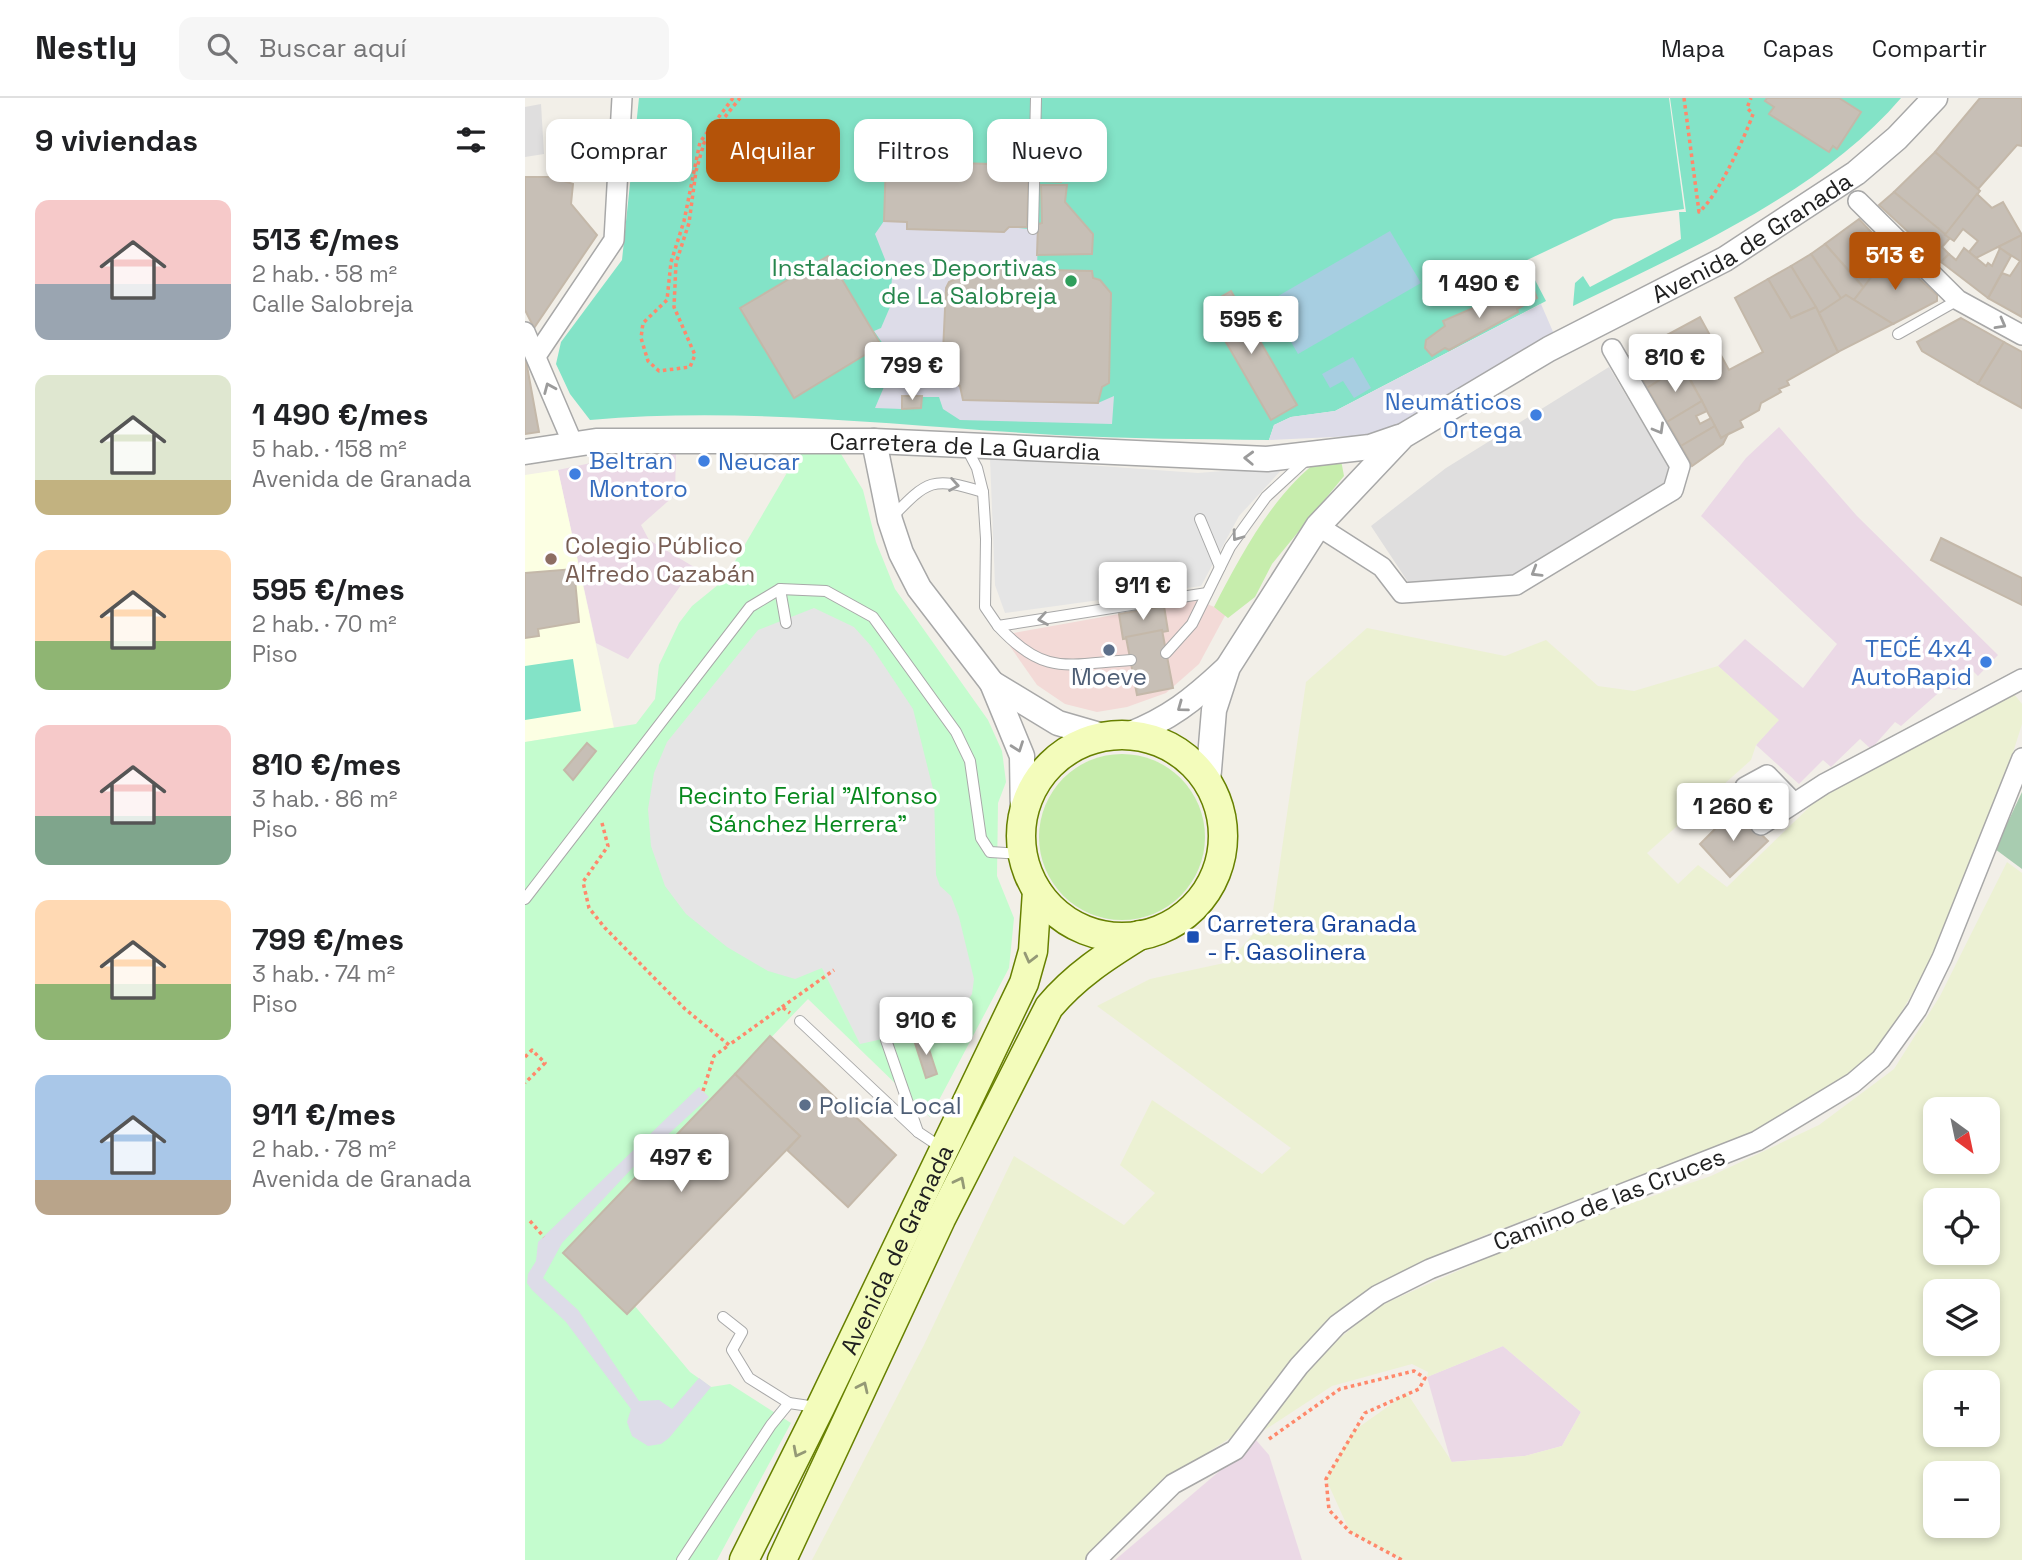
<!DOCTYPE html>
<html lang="es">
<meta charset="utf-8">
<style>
:root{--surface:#fff;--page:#f6f6f6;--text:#202124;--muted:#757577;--line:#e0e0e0;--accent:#b45309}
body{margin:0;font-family:"Space Grotesk",sans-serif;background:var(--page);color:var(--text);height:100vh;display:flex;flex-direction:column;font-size:26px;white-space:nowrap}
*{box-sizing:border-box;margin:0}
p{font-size:23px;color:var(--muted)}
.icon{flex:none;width:38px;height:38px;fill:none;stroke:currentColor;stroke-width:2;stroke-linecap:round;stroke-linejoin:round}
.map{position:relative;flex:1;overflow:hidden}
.details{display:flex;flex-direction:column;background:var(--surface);width:525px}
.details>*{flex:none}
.banner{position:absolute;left:21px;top:21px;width:665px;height:63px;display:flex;gap:14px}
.needle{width:46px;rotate:147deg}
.buttons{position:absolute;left:1398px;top:999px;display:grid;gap:14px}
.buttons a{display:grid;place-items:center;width:77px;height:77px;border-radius:14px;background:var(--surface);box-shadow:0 4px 10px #0003;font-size:35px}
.price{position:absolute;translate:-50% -60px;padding:0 16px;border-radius:7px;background:#fff;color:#222;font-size:23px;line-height:46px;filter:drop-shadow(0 2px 4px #0008)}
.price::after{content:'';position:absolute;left:50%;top:42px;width:21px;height:16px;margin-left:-10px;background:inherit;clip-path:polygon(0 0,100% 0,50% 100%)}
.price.selected{background:var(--accent);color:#fff}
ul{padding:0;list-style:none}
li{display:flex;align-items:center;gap:21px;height:175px;padding:0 35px}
li span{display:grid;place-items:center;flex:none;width:196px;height:140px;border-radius:14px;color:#555}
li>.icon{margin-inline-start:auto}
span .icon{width:84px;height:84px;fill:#fffc;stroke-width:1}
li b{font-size:30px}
h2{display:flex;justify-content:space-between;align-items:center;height:84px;padding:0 35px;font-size:30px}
.pill{padding:0 24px;border-radius:14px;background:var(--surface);box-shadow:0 4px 10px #0003;font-size:24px;line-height:63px}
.pill.selected{background:var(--accent);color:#fff}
header{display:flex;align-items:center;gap:42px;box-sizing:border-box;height:98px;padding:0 35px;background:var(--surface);border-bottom:2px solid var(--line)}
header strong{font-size:33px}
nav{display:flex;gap:38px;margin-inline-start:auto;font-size:24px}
.search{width:490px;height:63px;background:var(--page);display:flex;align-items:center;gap:18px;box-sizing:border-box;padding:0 24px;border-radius:14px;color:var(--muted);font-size:26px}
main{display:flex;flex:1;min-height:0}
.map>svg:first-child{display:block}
.residential{fill:#dfdede}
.commercial{fill:#f3dad7}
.industrial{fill:#ebd9e6}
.education{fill:#fcffe3}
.farmland{fill:#ecf1d3;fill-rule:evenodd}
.grass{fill:#c6edac}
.cemetery{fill:#a8ccb0}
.park{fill:#c4fcce}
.pitch{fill:#83e3c7}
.parking{fill:#e5e5e5}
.plaza{fill:#dddce8}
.water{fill:#a7cee1}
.building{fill:#c7bfb6;stroke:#c4b8a9;stroke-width:2}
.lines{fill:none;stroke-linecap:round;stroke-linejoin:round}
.service-casing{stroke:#a8a8a8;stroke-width:12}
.minor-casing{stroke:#a8a8a8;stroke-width:22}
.tertiary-casing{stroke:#a8a8a8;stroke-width:27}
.secondary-casing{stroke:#678000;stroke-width:31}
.path{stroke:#ff886b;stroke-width:3.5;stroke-dasharray:3.5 3.5;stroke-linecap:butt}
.service{stroke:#fff;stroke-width:10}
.minor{stroke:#fff;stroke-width:19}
.tertiary{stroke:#fff;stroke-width:24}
.secondary{stroke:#f3fcbb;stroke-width:28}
.oneway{stroke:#9b9b9b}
.oneway2{stroke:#949976}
.leisure-dot{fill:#2e9e5b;stroke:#fff;stroke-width:2.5}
.shop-dot{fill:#3f7fe0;stroke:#fff;stroke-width:2.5}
.education-dot{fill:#8d6e63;stroke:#fff;stroke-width:2.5}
.service-dot{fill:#5c6f8a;stroke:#fff;stroke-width:2.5}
.transit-dot{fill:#1a4fb4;stroke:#fff;stroke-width:2.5}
.labels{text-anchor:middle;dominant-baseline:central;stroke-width:7;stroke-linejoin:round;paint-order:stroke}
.street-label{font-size:24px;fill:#212121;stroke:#fff}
.leisure-label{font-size:24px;fill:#27864d;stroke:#fff;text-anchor:end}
.shop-label{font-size:24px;fill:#366cbe;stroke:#fff;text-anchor:end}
.education-label{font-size:24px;fill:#785e54;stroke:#fff;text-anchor:start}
.service-label{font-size:24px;fill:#4e5e75;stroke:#fff}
.park-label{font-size:24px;fill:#07881d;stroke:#fff}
.transit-label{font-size:24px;fill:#164399;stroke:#fff;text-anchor:start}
</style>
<header>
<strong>Nestly</strong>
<div class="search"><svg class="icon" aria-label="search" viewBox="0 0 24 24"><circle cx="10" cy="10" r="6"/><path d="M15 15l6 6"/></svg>Buscar aquí</div>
<nav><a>Mapa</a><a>Capas</a><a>Compartir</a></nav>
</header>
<main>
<section class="details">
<h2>9 viviendas<svg class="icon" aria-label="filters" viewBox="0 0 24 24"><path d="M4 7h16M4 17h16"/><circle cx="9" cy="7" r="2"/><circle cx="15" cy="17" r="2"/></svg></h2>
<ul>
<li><span style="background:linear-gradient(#f6c9c9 60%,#9aa5b1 0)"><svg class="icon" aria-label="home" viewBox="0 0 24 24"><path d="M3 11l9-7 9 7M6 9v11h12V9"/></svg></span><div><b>513 €/mes</b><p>2 hab. · 58 m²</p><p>Calle Salobreja</p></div></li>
<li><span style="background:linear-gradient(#dfe7d0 75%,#c2b280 0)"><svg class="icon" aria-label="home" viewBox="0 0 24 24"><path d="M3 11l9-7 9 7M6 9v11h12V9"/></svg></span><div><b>1 490 €/mes</b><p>5 hab. · 158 m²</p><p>Avenida de Granada</p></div></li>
<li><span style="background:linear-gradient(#ffd9b3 65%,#8fb573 0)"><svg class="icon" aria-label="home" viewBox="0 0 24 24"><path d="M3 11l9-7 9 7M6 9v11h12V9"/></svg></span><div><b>595 €/mes</b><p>2 hab. · 70 m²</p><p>Piso</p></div></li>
<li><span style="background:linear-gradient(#f6c9c9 65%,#7fa58c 0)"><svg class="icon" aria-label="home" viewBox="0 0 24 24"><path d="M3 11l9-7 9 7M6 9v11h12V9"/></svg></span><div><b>810 €/mes</b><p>3 hab. · 86 m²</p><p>Piso</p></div></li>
<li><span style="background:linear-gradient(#ffd9b3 60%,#8fb573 0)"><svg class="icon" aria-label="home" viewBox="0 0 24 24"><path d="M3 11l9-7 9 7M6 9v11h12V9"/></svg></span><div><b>799 €/mes</b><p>3 hab. · 74 m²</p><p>Piso</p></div></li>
<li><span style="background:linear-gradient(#a9c7e8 75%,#b9a48a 0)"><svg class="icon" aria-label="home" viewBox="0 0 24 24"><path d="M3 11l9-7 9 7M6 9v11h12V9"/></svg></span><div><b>911 €/mes</b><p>2 hab. · 78 m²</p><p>Avenida de Granada</p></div></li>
</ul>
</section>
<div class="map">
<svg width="1497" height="1462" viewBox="0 0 1497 1462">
<rect width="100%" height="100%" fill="#f2efe8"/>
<!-- residential -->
<g class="residential">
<polygon points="16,6 19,56 0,59 0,9"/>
<polygon points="1084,269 1145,371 1142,383 986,478 885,487 846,428 921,370"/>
</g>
<!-- commercial -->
<polygon class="commercial" points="672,502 702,514 674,566 641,595 602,609 572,614 540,606 512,587 477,537"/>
<!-- industrial -->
<g class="industrial">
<polygon points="1254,329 1332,418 1473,557 1453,578 1448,573 1431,592 1419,590 1376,628 1370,624 1346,651 1335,641 1306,669 1298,662 1274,686 1231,647 1253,622 1193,568 1220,541 1278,590 1312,546 1176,418 1221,360"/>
<polygon points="151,354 150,397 116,427 124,442 169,469 103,561 71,545 33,372 94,359"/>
<polygon points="978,1248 1056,1314 1037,1348 1000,1358 926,1364 902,1279"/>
<polygon points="731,1342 744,1357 777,1462 590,1462"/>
</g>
<!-- education -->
<polygon class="education" points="33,372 89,630 0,644 0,377"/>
<!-- farmland -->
<g class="farmland">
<polygon points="842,530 980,558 1021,542 1073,588 1109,593 1193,568 1254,622 1231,647 1226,662 1122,755 1153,786 1173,767 1202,789 1301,693 1489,596 1497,606 1497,626 1480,680 1410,858 1360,941 1321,981 1221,1037 953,1140 861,1181 802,1226 716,1333 640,1382 560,1462 287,1462 399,1247 489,1058 599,1127 630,1095 595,1067 627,1002 737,1076 766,1050 572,908 625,881 704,864 748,813 781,584"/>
<path d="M1482 764 1497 775V1462H877L825 1434 801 1381 827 1334 882 1295 927 1364 1000 1358 1037 1348 1056 1314 978 1248 902 1279 903 1274 887 1266 807 1288 738 1333 779 1270 852 1209 1011 1138 1186 1078 1294 1027 1369 971 1415 898ZM1410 1012H1463V1064H1410ZM1410 1102H1463V1155H1410ZM1410 1194H1463V1246H1410ZM1410 1284H1463V1337H1410ZM1410 1376H1463V1428H1410Z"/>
</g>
<!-- grass -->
<g class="grass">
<path d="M797 360 816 362 819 378 747 466 730 499 703 520 689 509C716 457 749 394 797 360Z"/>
<circle cx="597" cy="739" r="83"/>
</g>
<!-- cemetery -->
<polygon class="cemetery" points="1497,694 1497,771 1470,751"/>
<!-- park -->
<polygon class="park" points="273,356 316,356 338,392 351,444 370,491 463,622 477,653 481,684 473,705 472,778 489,820 484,870 405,1019 283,901 39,1155 102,1216 109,1207 165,1274 186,1289 205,1286 266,1325 192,1462 0,1462 0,644 111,626 130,601 134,567 154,525 167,508 199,482"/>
<!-- pitch -->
<g class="pitch">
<path d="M114 0H1144L1159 111 1089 121 1000 163 1021 203 810 313 766 319 749 327 744 342C673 341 602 341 531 337 376 328 220 308 65 322L45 296 31 266 36 244 97 162Z"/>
<path d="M1145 0H1376C1295 95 1159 154 1048 208L1050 185 1058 178 1065 189 1156 141 1154 114H1161Z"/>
<polygon points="48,561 56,613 0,622 0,568"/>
</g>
<!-- parking -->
<g class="parking">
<polygon points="465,360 673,375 760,368 714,418 676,488 480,515 470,487"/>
<polygon points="289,510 329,529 346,548 388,611 409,695 411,777 415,788 426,798 434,819 449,881 447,896 429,925 335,946 297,870 270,881 243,873 202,849 161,816 140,788 126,748 123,711 129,675 142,644 233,532"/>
</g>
<!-- plaza -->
<g class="plaza">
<polygon points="359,123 382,124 382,131 479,134 484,129 513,132 512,172 437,170 437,178 424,184 421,190 417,275 426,285 435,288 438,302 573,305 589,298 587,326 435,322 418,311 414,299 377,299 377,311 350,310 370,263 349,233 356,230 365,209 367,179 350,136"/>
<polygon points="1016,206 1029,236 872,329 851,337 744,342 749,327 766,319 810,313"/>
<polygon points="174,989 184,999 113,1064 37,1145 18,1180 53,1212 114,1303 134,1302 147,1311 174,1280 186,1289 144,1340 136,1346 123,1348 107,1338 102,1324 106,1311 41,1224 7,1192 2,1185 3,1176 11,1163 13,1144"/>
</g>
<!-- water -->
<g class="water">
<polygon points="865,133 896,185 773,256 743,204"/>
<polygon points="828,259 846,290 829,300 818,283 805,290 797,276"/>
</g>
<!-- building -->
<g class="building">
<polygon points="1242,0 1314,0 1336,14 1312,51 1308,48 1304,54 1244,16 1249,9 1240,3"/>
<polygon points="1455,0 1497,0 1497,48 1492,47 1453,91 1410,54"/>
<polygon points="1410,54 1455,93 1420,137 1369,94"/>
<polygon points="361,63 504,67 502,129 484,129 479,134 382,131 382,124 359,123"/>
<polygon points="519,71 536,72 536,84 518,83"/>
<polygon points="0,79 26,79 48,86 46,106 72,137 9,230 0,212"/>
<polygon points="516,87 542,87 540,104 568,136 567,156 512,157 513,126 517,125"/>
<polygon points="1369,94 1425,140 1417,149 1424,156 1416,164 1354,107"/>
<polygon points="1452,96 1467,110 1478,104 1497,137 1451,160 1444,154 1453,143 1438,131 1429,143 1420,137"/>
<polygon points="1334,121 1365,154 1339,190 1300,146"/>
<polygon points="1497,137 1497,219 1463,200 1477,175 1485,178 1495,163 1473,149"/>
<polygon points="1300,146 1339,190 1329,202 1321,197 1317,202 1286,156"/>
<polygon points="1439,150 1461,168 1463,165 1467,168 1475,150 1486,158 1463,200 1416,164 1424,156 1431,162"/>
<polygon points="1365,154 1412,197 1412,203 1368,226 1329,202"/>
<polygon points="1286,156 1317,202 1294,215 1266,168"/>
<polygon points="303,158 356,247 269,300 215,210"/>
<polygon points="1266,168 1291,209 1266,220 1243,181"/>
<polygon points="437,170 567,173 568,180 575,182 586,195 584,285 577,289 573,305 438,302 435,288 426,285 417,275 421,190 424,184 437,178"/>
<polygon points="1243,181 1266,220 1291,209 1313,254 1262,283 1264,287 1254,291 1256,294 1236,305 1234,312 1215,323 1218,329 1196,340 1142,237 1175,219 1204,272 1238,254 1210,200"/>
<polygon points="1006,185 1012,200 992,211 993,214 924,252 920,250 907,258 900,250 901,242 920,228 918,223"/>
<polygon points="706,193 772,307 746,322 680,208"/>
<polygon points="1321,197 1368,226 1313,254 1294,215"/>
<polygon points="1436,220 1479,244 1453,286 1397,253 1392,244"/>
<polygon points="1142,237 1157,268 1122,290 1104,258"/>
<polygon points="1479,244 1497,254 1497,310 1453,286"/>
<polygon points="0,257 14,334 0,336"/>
<polygon points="1157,268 1177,303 1142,324 1122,290"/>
<polygon points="377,298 397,298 396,310 377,311"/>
<polygon points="1177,303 1182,313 1171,318 1175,326 1186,320 1190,328 1156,348 1142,324"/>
<polygon points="1190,328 1196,340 1203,336 1198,346 1167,368 1156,348"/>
<polygon points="1416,440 1497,480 1497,507 1406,462"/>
<polygon points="49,471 54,524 13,531 14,538 0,540 0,475"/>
<polygon points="639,508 643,533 598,541 594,516"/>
<polygon points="637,532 648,590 612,597 601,539"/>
<polygon points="62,645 71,653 48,682 39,672"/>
<polygon points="1210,711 1243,743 1205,779 1175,746"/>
<polygon points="245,938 371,1057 323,1109 262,1052 275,1038 210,976"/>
<polygon points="400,939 412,976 401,980 389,942"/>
<polygon points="210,976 275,1038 102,1216 38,1155"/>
</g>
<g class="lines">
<!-- service casing -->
<g class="service-casing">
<g id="service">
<polyline points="508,131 511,0"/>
<polyline points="1373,236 1433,202"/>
<polyline points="441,349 452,370 458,394 461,441 460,509 473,528 682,495"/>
<path d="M367 419C403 382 407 378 458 394"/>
<polyline points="675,421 695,469"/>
<polyline points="255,491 261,525"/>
<path d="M473 528C520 579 542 566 606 562"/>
<polyline points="641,555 667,526 705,449 741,399 781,362"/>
<polyline points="0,801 225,509 255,491 301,493 348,519 431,634 445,663 456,740 465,754 497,756"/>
<polyline points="275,923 393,1034"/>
<polyline points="361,942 393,1034 417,1050"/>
<polyline points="198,1219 217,1234 207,1252 224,1280 264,1305"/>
<polyline points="157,1462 246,1327 264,1305 291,1309"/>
</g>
</g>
<!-- minor casing -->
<g class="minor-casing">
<g id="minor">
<polyline points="1333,103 1433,202 1497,237"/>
<polyline points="0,234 48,346"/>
<polyline points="11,258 89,142 97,0"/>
<polyline points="793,428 857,469 877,495 991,487 1148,392 1155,368 1087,251"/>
<polyline points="1220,689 1242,677 1269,705"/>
<polyline points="1236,727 1299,686 1497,581"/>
<polyline points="571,1462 648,1386 710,1352 774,1268 812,1227 853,1197 905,1171 1232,1043 1328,985 1356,961 1392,911 1417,860 1497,660"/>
</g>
</g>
<!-- tertiary casing -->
<g class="tertiary-casing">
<g id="tertiary">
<polyline points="349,343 365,422 376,455 394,490 467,585 497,658 498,719"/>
<path id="s1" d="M0 354 71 343H349L742 361 845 349 874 339"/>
<polyline points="467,585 533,625 578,638"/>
<path d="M603 637C644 621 668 602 700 572"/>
<path id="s2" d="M683 684 689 612 703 569 793 428 878 338 1024 251 1200 161 1331 75 1372 40 1410 0"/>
</g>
</g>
<!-- secondary casing -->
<g class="secondary-casing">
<g id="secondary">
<circle cx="597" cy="738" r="101"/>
<path id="s3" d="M219 1462 295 1310 499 885 508 853 512 793"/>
<path d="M257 1462 416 1121 524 909C550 878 581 858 615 837"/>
</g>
</g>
<!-- path -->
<g class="path">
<polyline points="208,0 175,44 159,123 146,164 142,202 118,225 116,240 123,263 134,273 165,269 170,257 149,209 151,165 164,125 171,73 179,45 215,0"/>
<path d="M1159 0 1174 114C1193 98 1219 41 1228 16L1222 10 1226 0"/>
<polyline points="77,725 83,748 58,784 64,810 80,830 160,911 204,947 257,909 265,915"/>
<polyline points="257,909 309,872"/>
<polyline points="0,959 7,952 20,965 0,985"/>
<polyline points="178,993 189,958 204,947"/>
<polyline points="5,1123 19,1139"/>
<polyline points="744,1341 815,1291 889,1273 900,1280 894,1291 840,1315 801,1381 804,1412 825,1434 877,1462"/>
</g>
<!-- service -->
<use href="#service" class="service"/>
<!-- minor -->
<use href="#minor" class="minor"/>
<!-- tertiary -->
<use href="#tertiary" class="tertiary"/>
<!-- secondary -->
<use href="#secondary" class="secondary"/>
</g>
<!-- one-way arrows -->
<defs><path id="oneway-chevron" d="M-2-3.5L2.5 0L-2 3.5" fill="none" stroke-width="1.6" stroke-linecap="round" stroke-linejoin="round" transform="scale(1.75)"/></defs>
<g class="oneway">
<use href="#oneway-chevron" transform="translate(1476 226) rotate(29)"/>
<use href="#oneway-chevron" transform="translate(24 290) rotate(-113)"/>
<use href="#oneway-chevron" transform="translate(1134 331) rotate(60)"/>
<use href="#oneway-chevron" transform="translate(724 360) rotate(-178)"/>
<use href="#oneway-chevron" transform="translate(429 387) rotate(10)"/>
<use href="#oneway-chevron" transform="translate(712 438) rotate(126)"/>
<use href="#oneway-chevron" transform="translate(1011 474) rotate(149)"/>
<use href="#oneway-chevron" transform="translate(518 521) rotate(171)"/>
<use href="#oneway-chevron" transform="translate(657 609) rotate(144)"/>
<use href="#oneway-chevron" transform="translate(493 649) rotate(70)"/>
</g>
<g class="oneway2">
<use href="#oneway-chevron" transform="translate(505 860) rotate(104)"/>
<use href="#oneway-chevron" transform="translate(435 1084) rotate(-63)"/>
<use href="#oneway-chevron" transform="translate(338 1289) rotate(-65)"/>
<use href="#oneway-chevron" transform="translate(273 1354) rotate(117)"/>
</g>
<!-- markers -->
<circle class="leisure-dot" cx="546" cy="183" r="7"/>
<g class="shop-dot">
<circle cx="1011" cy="317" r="7"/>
<circle cx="179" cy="363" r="7"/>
<circle cx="50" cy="376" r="7"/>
<circle cx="1461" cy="564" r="7"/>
</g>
<circle class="education-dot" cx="26" cy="461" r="7"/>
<g class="service-dot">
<circle cx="584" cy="552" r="7"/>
<circle cx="280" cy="1007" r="7"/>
</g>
<rect class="transit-dot" x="661" y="832" width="14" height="14" rx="3.5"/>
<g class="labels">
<!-- street labels -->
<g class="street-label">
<text stroke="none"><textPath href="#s2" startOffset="810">Avenida de Granada</textPath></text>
<text stroke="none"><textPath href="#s1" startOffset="441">Carretera de La Guardia</textPath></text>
<text transform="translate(1084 1101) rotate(-21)">Camino de las Cruces</text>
<text stroke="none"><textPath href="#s3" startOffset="346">Avenida de Granada</textPath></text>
</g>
<!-- leisure labels -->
<g class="leisure-label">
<text x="532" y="169">Instalaciones Deportivas<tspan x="532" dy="28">de La Salobreja</tspan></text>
</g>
<!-- shop labels -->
<g class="shop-label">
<text x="997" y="303">Neumáticos<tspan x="997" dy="28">Ortega</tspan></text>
<text x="64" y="362" text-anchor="start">Beltran<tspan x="64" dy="28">Montoro</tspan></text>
<text x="193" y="363" text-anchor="start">Neucar</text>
<text x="1447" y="550">TECÉ 4x4<tspan x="1447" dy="28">AutoRapid</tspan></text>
</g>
<!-- education labels -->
<g class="education-label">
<text x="40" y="447">Colegio Público<tspan x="40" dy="28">Alfredo Cazabán</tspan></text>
</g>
<!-- service labels -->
<g class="service-label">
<text x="584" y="578">Moeve</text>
<text x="294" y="1007" text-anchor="start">Policía Local</text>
</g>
<!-- park labels -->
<g class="park-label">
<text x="283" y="697">Recinto Ferial "Alfonso<tspan x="283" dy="28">Sánchez Herrera"</tspan></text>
</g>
<!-- transit labels -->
<g class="transit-label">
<text x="682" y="825">Carretera Granada<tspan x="682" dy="28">- F. Gasolinera</tspan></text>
</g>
</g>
</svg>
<div class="buttons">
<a><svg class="needle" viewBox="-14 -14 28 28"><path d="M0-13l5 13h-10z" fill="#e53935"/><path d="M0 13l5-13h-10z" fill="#757577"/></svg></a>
<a><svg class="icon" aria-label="locate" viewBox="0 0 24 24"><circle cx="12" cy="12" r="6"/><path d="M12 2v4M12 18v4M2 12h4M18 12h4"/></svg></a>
<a><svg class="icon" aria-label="layers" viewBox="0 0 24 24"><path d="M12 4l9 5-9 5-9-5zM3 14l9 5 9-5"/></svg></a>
<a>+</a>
<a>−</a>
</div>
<b class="price selected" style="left:1370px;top:194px">513 €</b>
<b class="price" style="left:954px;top:222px">1 490 €</b>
<b class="price" style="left:726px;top:258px">595 €</b>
<b class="price" style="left:1150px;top:296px">810 €</b>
<b class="price" style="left:387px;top:304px">799 €</b>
<b class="price" style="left:618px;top:524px">911 €</b>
<b class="price" style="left:1208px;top:745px">1 260 €</b>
<b class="price" style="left:401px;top:959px">910 €</b>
<b class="price" style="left:156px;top:1096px">497 €</b>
<div class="banner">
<a class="pill">Comprar</a>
<a class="pill selected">Alquilar</a>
<a class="pill">Filtros</a>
<a class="pill">Nuevo</a>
</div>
</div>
</main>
